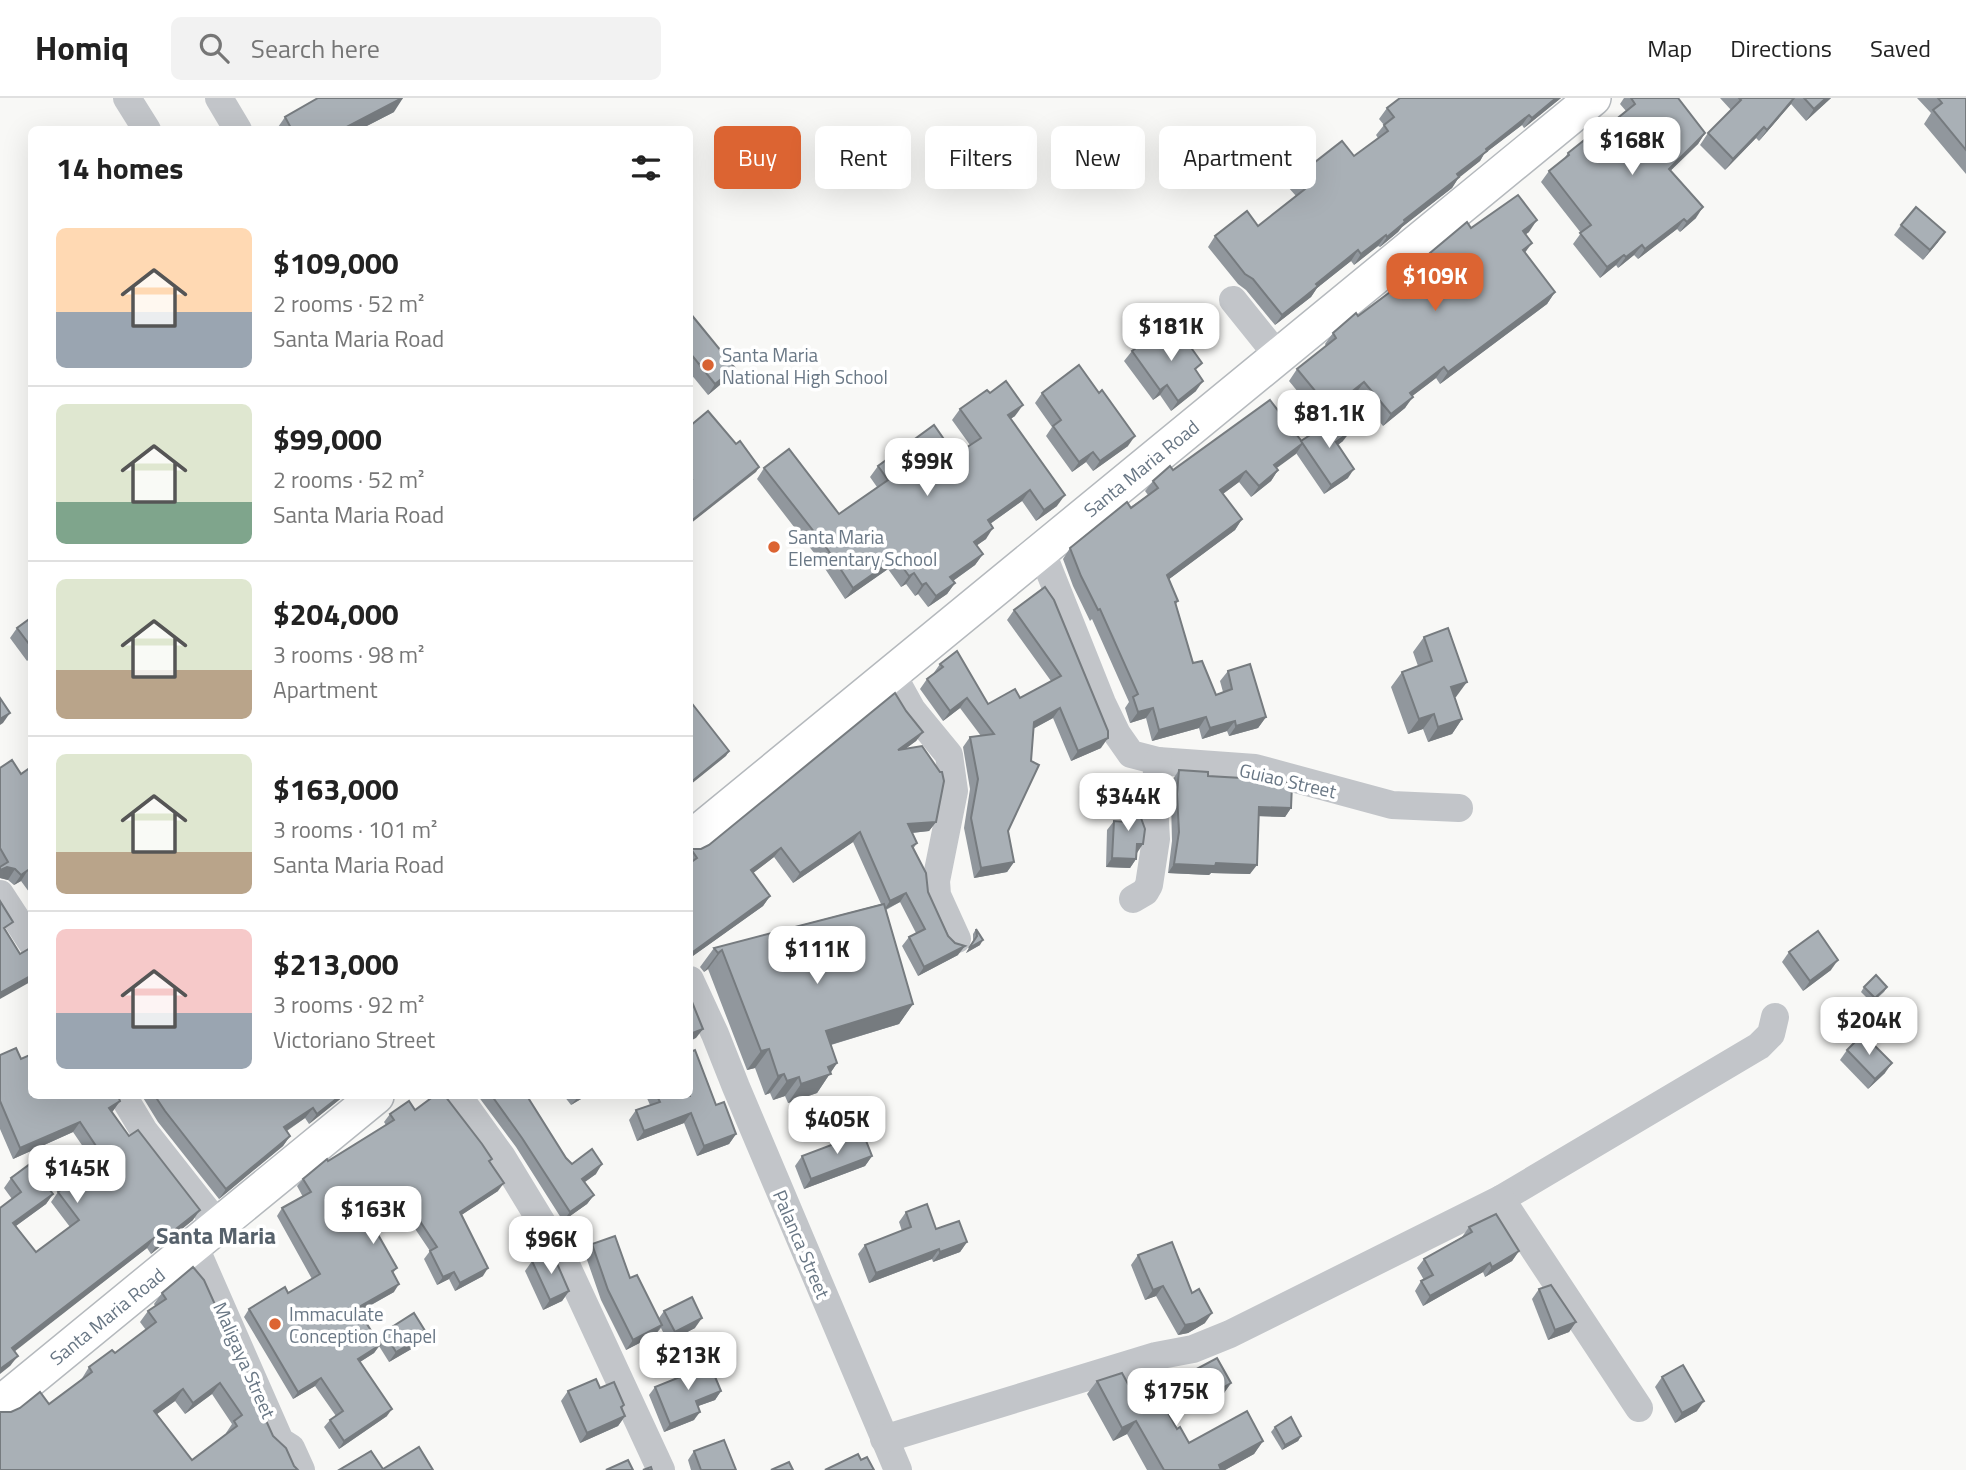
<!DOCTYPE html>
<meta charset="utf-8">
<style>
:root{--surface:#fff;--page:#f2f2f2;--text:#222;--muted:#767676;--line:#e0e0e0;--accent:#dc6432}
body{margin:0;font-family:"Titillium Web",sans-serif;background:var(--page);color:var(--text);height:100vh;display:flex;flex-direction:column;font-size:26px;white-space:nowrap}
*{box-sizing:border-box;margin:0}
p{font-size:23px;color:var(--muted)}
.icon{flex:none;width:38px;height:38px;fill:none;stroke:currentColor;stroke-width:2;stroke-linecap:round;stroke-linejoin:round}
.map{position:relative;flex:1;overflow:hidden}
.sheet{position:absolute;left:28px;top:28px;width:665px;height:973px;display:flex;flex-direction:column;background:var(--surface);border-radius:10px;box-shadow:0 7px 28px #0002}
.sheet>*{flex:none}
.guide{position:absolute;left:714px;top:28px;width:665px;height:63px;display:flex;gap:14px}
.price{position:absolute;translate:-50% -60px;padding:0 16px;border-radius:14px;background:#fff;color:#222;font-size:23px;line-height:46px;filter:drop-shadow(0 2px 4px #0008)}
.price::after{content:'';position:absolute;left:50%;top:42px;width:21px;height:16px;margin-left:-10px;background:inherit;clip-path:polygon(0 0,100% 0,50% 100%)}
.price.active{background:var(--accent);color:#fff}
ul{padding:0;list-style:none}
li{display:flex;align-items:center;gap:21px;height:175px;padding:0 28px}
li+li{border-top:2px solid var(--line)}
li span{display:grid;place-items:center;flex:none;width:196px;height:140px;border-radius:10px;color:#555}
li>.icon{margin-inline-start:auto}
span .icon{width:84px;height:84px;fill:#fffc;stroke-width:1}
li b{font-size:30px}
h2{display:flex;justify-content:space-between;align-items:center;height:84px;padding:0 28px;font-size:30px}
.chip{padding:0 24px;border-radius:10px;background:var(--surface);box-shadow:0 7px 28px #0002;font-size:24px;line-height:63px}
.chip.active{background:var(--accent);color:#fff}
header{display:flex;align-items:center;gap:42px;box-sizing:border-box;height:98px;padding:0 35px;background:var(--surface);border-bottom:2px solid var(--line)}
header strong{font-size:33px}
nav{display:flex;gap:38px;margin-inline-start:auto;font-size:24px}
.search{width:490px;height:63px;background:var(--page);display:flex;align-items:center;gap:18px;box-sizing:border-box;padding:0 24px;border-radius:10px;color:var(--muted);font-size:26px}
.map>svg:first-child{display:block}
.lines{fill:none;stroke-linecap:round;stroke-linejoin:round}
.major-casing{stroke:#b5b9bd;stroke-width:38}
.minor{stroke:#c2c5c9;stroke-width:28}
.major{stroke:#fff;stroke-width:35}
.wall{fill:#91979d;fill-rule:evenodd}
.shaded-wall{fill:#767b7f}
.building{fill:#a9b0b6;stroke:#767b7f;stroke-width:2;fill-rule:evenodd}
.poi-dot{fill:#dc6432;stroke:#fff;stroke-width:2.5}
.labels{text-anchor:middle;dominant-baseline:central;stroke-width:7;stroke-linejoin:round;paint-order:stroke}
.poi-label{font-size:19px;fill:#697785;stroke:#fff;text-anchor:start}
.street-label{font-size:19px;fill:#697785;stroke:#fff}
.quarter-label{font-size:23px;font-weight:bold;fill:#56616b;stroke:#fff}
</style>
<header>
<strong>Homiq</strong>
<div class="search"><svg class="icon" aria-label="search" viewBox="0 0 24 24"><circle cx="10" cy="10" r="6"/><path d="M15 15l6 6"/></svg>Search here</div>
<nav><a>Map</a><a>Directions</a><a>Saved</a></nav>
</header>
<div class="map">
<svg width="1966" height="1372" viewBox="0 0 1966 1372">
<rect width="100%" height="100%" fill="#f8f8f6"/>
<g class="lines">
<!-- major casing -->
<g class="major-casing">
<g id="major">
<polyline points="690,741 1593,0"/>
<polyline points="0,1306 376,998"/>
</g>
</g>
<!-- minor -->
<g class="minor">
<polyline points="127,0 147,32"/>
<polyline points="219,0 238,32"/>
<polyline points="1233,202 1278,258"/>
<polyline points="1041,452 1102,605 1117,636 1131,656 1158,663 1255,670 1392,707 1459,710"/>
<polyline points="891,574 912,612 949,657 954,693 936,783 937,797 957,841"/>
<polyline points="0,796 32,845"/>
<polyline points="1133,801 1145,794 1149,787 1156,741 1154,705 1158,663"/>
<polyline points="690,882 715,936 736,989 898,1372"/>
<polyline points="123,998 144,1033 218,1127"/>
<polyline points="458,998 502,1059 561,1156 661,1372"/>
<polyline points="1501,1101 1759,948 1771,936 1775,919"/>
<polyline points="194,1147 280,1343 291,1350 301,1372"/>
<polyline points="884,1341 1156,1258 1193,1251 1230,1236 1501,1101 1639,1310"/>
</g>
<!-- major -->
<use href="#major" class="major"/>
</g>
<!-- wall -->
<g class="wall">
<polygon points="1400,0 1561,0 1524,30 1522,27 1484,56 1480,63 1459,79 1452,90 1402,129 1398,134 1380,149 1378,148 1354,167 1351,163 1317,190 1311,199 1275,227 1246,192 1238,186 1208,149 1215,138 1258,128 1296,98 1288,89 1296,79 1354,58 1378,40 1376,37 1384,27 1379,21 1387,10"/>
<polygon points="1624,0 1678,0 1705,35 1698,46 1670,73 1696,120 1680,134 1677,131 1638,161 1634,157 1618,170 1616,167 1600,180 1573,146 1581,135 1541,84 1549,73 1563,62 1568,55 1604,31 1626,13 1620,6"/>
<polygon points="1720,0 1831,0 1806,23 1791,6 1759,43 1756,40 1725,72 1700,47 1708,35 1731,12"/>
<polygon points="1917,0 1966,0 1966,76 1924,26 1931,15"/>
<polygon points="394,14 359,32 276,32 285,19"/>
<polygon points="1901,127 1938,144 1923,162 1894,137"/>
<polygon points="1471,130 1529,134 1526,136 1525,155 1555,194 1547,206 1440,286 1436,280 1412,298 1405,310 1383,328 1356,295 1322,323 1289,283 1297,271 1326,248 1325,246 1333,235 1358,218 1393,192 1400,182 1424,164 1430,155"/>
<polygon points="690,215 727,281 708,297 690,275"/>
<polygon points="1132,253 1197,273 1196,293 1171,313 1160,297 1153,302 1124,263"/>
<polygon points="990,295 1015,318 1010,321 1057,408 1036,423 1022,403 990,426 986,441 977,447 983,456 975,467 953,483 955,485 947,496 928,509 918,496 915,498 906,486 901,489 888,471 845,501 818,460 757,381 764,370 839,416 877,389 870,379 878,368 955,357 970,347 952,322 960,311"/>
<polygon points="1042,295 1128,348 1093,373 1086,364 1072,374 1046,338 1052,329 1035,305"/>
<polygon points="1301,343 1343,343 1338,347 1348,380 1324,396 1296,355 1276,370 1278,372 1271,383 1251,399 1239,384 1223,396 1242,421 1235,432 1169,481 1178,503 1176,506 1193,565 1216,597 1223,594 1220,583 1228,573 1266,619 1258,630 1229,638 1227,633 1202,641 1199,630 1152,643 1146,620 1130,625 1125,610 1129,604 1092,521 1090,523 1073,488 1063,461 1070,450 1148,397 1145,393 1153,383 1173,372"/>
<polygon points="1045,489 1101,650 1071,663 1053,620 1033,631 1008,733 1014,764 1007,774 974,780 964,730 970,691 963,649 970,639 981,638 960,610 943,623 920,591 927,581 933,576 940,566 988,606 1020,600 1051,583 1007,522 1014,512"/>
<polygon points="32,519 32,559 27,563 10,540 17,530"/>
<polygon points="1424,539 1456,599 1455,599 1462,621 1452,636 1428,644 1423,631 1408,636 1391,589 1402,574 1418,568 1413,554"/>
<polygon points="906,613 923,634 916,643 906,650 936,724 929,733 912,735 917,745 913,751 928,794 958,857 918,878 902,848 909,839 916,835 900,804 886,812 913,906 899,926 831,947 837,965 817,995 788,1005 785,998 773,1002 770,995 765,997 755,970 747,972 708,871 704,874 700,869 714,850 881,806 853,744 793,785 774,759 753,775 770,798 763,808 690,860 690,754 691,751 701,751 709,747"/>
<polygon points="0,670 21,676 32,670 32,798 21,783 14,787 8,782 0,780"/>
<polygon points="1179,672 1208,678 1291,710 1285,719 1259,718 1250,776 1211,775 1209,777 1168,775 1172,743 1171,705 1173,681"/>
<polygon points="1129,687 1136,761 1130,770 1106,769 1107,732 1114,723 1121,724 1123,696"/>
<polygon points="976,831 980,847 966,855 973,843 973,836"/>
<polygon points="1789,854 1831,872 1803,893 1782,864"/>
<polygon points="1864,889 1887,889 1884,894 1872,905 1861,894"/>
<polygon points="1847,952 1885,975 1868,991 1840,962"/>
<polygon points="0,957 21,961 120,1003 112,1014 129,1038 193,1122 151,1156 147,1150 14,1253 10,1268 12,1101 4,1090 11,1080 53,1096 46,1106 16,1128 36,1154 70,1129 51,1104 58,1094 89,1071 85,1066 90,1059 73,1034 13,1061 0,1031"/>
<polygon points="142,998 344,998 309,1026 305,1020 287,1033 290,1038 283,1048 219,1101 158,1024"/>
<polygon points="478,998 527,998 566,1060 572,1066 596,1076 585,1084 594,1097 587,1106 563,1123 516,1049"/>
<polygon points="564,998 586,998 571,1007"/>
<polygon points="646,998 690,998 716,1007 736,1036 729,1046 697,1058 684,1025 637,1043 629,1022 636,1012 650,1007"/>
<polygon points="415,1012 489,1064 498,1093 461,1117 483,1178 455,1193 449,1181 437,1187 424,1161 430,1153 401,1110 374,1129 397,1170 393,1175 394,1194 359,1214 377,1243 384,1234 420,1246 389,1264 379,1248 374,1255 360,1264 387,1318 339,1351 324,1329 330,1322 336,1318 315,1288 293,1301 244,1219 249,1211 288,1195 312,1181 277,1118 282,1110 303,1099 297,1088 303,1081 386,1027 384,1024 390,1016"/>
<polygon points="802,1058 872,1058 865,1068 804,1091 795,1068"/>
<polygon points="906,1114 936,1131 967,1144 960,1154 933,1164 932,1161 869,1185 858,1156 865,1147 902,1133 899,1124"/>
<polygon points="1469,1129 1519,1153 1512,1163 1485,1179 1483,1174 1423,1208 1415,1193 1421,1183 1424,1182 1417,1170 1424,1161 1462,1139"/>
<polygon points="592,1146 630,1180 659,1220 664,1213 695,1230 668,1244 661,1230 655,1237 626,1252 601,1202 585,1156"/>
<polygon points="1138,1157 1205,1225 1188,1235 1178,1237 1156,1198 1145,1202 1131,1167"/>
<polygon points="532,1163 569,1193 562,1203 543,1212 525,1173"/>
<polygon points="1539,1191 1576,1224 1569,1234 1548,1242 1532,1201"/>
<path d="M162 1195 220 1224 247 1288 273 1338 294 1368 0 1372 11 1314 49 1306 81 1282 89 1269 115 1255 146 1232 140 1224 148 1213 155 1208 154 1206ZM212 1296 232 1326 226 1335 227 1336 192 1362 157 1316 175 1303 185 1316Z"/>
<polygon points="688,1270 721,1293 715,1302 698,1308 694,1322 664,1334 649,1297 655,1289 682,1278"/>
<polygon points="1191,1274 1231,1285 1224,1295 1198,1310 1184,1284"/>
<polygon points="1662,1279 1697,1313 1675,1325 1655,1289"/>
<polygon points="1097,1283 1128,1286 1177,1331 1189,1345 1263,1343 1254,1356 1225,1372 1147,1372 1127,1336 1113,1343 1087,1296"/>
<polygon points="600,1290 624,1307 622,1311 625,1318 618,1328 580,1345 561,1303 568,1293"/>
<polygon points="1275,1329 1301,1338 1298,1343 1282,1352 1271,1334"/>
<polygon points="694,1353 736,1372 691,1372 688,1362"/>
</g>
<!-- shaded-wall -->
<g class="shaded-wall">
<polygon points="402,0 403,0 394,14 359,32 341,32"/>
<polygon points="1556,0 1561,0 1524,30 1532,20"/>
<polygon points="1794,0 1791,6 1759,43 1767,32"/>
<polygon points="1826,0 1831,0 1806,23 1814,11"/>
<polygon points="1529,17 1522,27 1484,56 1480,63 1455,83 1459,79 1452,90 1402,129 1398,134 1380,149 1387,139 1404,122 1486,51"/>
<polygon points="1764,29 1756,40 1725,72 1733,61"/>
<polygon points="1705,35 1698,46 1662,81 1669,71"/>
<polygon points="1703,109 1696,120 1680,134 1687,124"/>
<polygon points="1684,121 1677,131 1638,161 1645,151"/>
<polygon points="1537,122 1529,134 1515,144 1523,133"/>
<polygon points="1945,134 1938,144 1923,162 1930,152"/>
<polygon points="1386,137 1378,148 1354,167 1361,156"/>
<polygon points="1532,145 1524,156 1523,152"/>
<polygon points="1642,147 1634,157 1618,170 1626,159"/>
<polygon points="1358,152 1351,163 1317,190 1311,199 1275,227 1282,217 1316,186"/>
<polygon points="1624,157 1616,167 1600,180 1607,169"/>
<polygon points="1555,194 1547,206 1440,286 1448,274"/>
<polygon points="1444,269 1436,280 1402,306 1410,295"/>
<polygon points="735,270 727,281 708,297 715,286"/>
<polygon points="1203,283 1196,293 1171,313 1178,303"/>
<polygon points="1364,284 1356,295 1322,323 1330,311"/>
<polygon points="1167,287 1160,297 1153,302 1160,292"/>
<polygon points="1413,299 1405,310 1383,328 1391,316"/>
<polygon points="1023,307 1015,318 1000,328 1008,317"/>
<polygon points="1350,334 1343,343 1329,353 1336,344"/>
<polygon points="1135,338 1128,348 1093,373 1100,363"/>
<polygon points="1303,345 1296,356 1266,378 1274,367"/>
<polygon points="1093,354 1086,364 1072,374 1079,364"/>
<polygon points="759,369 756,374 690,426 690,424"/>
<polygon points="1354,371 1348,380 1324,396 1331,387"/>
<polygon points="1278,372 1271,383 1251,399 1259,388"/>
<polygon points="1246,373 1239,384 1213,403 1220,392"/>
<polygon points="1030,392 1022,403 980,433 988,422"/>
<polygon points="1065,397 1057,408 1036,423 1044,412"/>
<polygon points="1242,421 1235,432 1160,488 1167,477"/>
<polygon points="993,430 986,441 966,455 974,444"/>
<polygon points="983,456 975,467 943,490 950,479"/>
<polygon points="896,460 888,471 845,501 853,490"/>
<polygon points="914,475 906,486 901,489 909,478"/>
<polygon points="926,485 918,496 915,498 922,487"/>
<polygon points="955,485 947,496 928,509 936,498"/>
<polygon points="1467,584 1456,599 1441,604 1451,589"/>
<polygon points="967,600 960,610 943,623 950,613"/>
<polygon points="1060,610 1053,620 1027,634 1034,624"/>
<polygon points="1153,610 1146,620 1130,625 1138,614"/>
<polygon points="10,615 3,625 0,627 0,621"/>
<polygon points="1434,616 1423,631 1408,636 1419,621"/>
<polygon points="1206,619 1199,630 1152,643 1159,632"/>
<polygon points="1266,619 1258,630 1229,638 1236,628"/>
<polygon points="1462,621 1452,636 1428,644 1438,629"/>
<polygon points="1235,623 1227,633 1202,641 1210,630"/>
<polygon points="923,634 916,643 892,661 898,652"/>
<polygon points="1108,640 1101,650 1071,663 1078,653"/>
<polygon points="729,653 726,658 690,687 690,685"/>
<polygon points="1259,709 1291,710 1285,719 1253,718"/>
<polygon points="936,724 929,733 901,736 908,726"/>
<polygon points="860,734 853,744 793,785 800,775"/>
<polygon points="1137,746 1143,746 1137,755"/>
<polygon points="781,750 774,759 744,782 751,772"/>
<polygon points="1112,760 1136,761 1130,770 1106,769"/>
<polygon points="1014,764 1007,774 974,780 981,770"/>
<polygon points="1216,765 1257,767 1250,776 1211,775 1209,777 1168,775 1174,766"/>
<polygon points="7,769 15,771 8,782 0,780 0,772"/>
<polygon points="28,772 21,783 14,787 21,777"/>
<polygon points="906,795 900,804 884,812 890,803"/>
<polygon points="770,798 763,808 690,860 690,856"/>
<polygon points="983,842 980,847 966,855 969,850"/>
<polygon points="965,848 958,857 918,878 924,869"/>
<polygon points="722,852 708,871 704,874 718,855"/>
<polygon points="1838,862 1831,872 1803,893 1810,883"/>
<polygon points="32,877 32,883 0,901 0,895"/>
<polygon points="913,906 899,926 813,952 826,933"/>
<polygon points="703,931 696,940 690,943 690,936"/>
<polygon points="769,951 755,970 747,972 761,953"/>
<polygon points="837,965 817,995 788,1005 801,986 828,969"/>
<polygon points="1892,965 1885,975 1868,991 1875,981"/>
<polygon points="784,976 770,995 765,997 778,978"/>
<polygon points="799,979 785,998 773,1002 787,983"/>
<polygon points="340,998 344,998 309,1026 317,1016"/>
<polygon points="579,998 586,998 571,1007"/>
<polygon points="120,1003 113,1013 102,1020 109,1010"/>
<polygon points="313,1010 305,1020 277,1039 284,1029"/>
<polygon points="691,1015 684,1025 637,1043 644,1033"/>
<polygon points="80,1024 73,1034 13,1061 20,1050"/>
<polygon points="736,1036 729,1046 697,1058 704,1048"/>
<polygon points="290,1038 283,1048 219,1101 226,1091"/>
<polygon points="872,1058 865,1068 804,1091 811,1081"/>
<polygon points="602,1066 596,1076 576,1090 582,1081"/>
<polygon points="504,1085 498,1093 454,1122 460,1114"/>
<polygon points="53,1096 46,1106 6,1135 13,1125"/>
<polygon points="594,1097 587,1106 563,1123 570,1114"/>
<polygon points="406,1102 401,1110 366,1133 372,1126"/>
<polygon points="200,1112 193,1122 151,1156 158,1145"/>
<polygon points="154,1140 147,1150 5,1261 12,1250"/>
<polygon points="967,1144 960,1154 933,1164 940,1154"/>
<polygon points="939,1151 932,1161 869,1185 876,1175"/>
<polygon points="1519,1153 1512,1163 1485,1179 1492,1169"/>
<polygon points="1490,1165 1483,1174 1423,1208 1430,1198"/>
<polygon points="488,1170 483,1178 455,1193 460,1185"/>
<polygon points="454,1174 449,1181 437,1187 443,1179"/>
<polygon points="399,1186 394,1194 351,1218 357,1210"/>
<polygon points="1163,1188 1156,1198 1145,1202 1153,1192"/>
<polygon points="569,1193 562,1203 543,1212 550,1202"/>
<polygon points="1212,1215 1205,1225 1188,1235 1178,1237 1185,1227"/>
<polygon points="702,1220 695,1230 668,1244 675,1234"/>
<polygon points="1576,1224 1569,1234 1548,1242 1555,1232"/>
<polygon points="662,1227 655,1237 626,1252 633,1242"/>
<polygon points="427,1236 420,1246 389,1264 396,1254"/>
<polygon points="380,1247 374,1255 352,1269 358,1261"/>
<polygon points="18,1258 10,1268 0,1276 0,1271"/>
<polygon points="321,1280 315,1288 293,1301 298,1294"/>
<polygon points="220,1285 212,1296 185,1316 193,1305"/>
<polygon points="1231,1285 1224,1295 1198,1310 1205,1300"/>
<polygon points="183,1291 175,1303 146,1324 154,1313"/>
<polygon points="721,1293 715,1302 690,1311 696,1303"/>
<polygon points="1704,1303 1697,1313 1675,1325 1682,1315"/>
<polygon points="392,1311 387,1318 339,1351 344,1343"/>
<polygon points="700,1314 694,1322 664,1334 670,1326"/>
<polygon points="625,1318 618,1328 580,1345 587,1335"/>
<polygon points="1136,1323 1127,1336 1113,1343 1122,1330"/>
<polygon points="1301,1338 1298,1343 1282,1352 1285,1347"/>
<polygon points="1263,1343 1254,1356 1225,1372 1215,1372 1219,1367"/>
</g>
<!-- building -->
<g class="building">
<polygon points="318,0 402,0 341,32 292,32 285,19"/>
<polygon points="1400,0 1556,0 1532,20 1529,17 1486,51 1487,53 1457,76 1459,79 1404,122 1405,124 1387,139 1386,137 1361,156 1358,152 1316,186 1318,188 1282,217 1253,181 1245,176 1215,138 1247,113 1258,128 1305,91 1296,79 1342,43 1354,58 1388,33 1384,27 1394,19 1387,10"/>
<polygon points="1631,0 1678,0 1705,35 1669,71 1703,109 1687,124 1684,121 1645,151 1642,147 1626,159 1624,157 1607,169 1580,135 1591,127 1549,73 1569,57 1568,55 1602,28 1604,31 1635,6"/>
<polygon points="1739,0 1794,0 1767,32 1764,29 1733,61 1708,35 1741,2"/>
<polygon points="1804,0 1826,0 1814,11"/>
<polygon points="1938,0 1966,0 1966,52 1933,12 1942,5"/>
<polygon points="1518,97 1537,122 1523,133 1532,145 1523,152 1555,194 1448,274 1444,269 1410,295 1413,299 1391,316 1364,284 1330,311 1297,271 1336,240 1333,235 1356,215 1358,218 1402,185 1400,182 1432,158 1430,155 1467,124 1471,130"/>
<polygon points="1916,109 1945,134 1930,152 1901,127"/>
<polygon points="690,215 735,270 715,286 690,255"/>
<polygon points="1177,230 1202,265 1195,271 1203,283 1178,303 1167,287 1160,292 1132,253 1154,237 1158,243"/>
<polygon points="1079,267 1099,295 1102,292 1135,338 1100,363 1093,354 1079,364 1053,328 1061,322 1042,295"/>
<polygon points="1006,283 1023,307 1008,317 1065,397 1044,412 1030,392 988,422 993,430 974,444 983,456 950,479 955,485 936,498 926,485 922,487 914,475 909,478 896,460 853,490 826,449 764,370 789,351 839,416 888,382 878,368 934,327 955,357 981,340 960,311 987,292 990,295"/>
<polygon points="1270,302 1303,345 1274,367 1278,372 1259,388 1246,373 1220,392 1242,421 1167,477 1178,503 1175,504 1193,565 1202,563 1216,597 1232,591 1228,573 1250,566 1266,619 1236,628 1235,623 1210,630 1206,619 1159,632 1153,610 1138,614 1133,599 1138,596 1100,511 1098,512 1081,478 1070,450 1127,404 1131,410 1158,390 1153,383 1170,368 1173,372"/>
<polygon points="708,313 736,346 740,343 759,369 690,424 690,382 692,381 690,378 690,328"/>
<polygon points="1339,318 1350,334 1336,344 1354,371 1331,387 1301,343"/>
<polygon points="1045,489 1054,502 1108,633 1108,640 1078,653 1060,610 1034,624 1031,663 1039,667 1008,733 1014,764 981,770 971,720 978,681 970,639 994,636 967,600 950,613 927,581 943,569 940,566 957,553 988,606 1015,591 1020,600 1061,578 1014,512"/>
<polygon points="32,519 32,550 17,530"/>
<polygon points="1448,530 1467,584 1451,589 1462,621 1438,629 1434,616 1419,621 1402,574 1432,563 1424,539"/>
<polygon points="895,595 906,613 923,634 898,652 922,648 940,674 942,674 944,683 936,724 908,726 917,745 912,748 926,775 928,794 948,838 955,845 965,848 924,869 909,839 925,831 906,795 890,803 860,734 800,775 781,750 751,772 770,798 690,856 690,765 697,760 691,751 701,751 709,747"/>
<polygon points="0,600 10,615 0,621"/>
<polygon points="690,603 729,653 690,685"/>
<polygon points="12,662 21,676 31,669 32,670 32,777 28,772 21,777 15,771 7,769 0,772 0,769 8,764 0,750 0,670"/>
<polygon points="1179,672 1208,674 1208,678 1275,682 1292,686 1291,710 1259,709 1257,767 1216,765 1215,768 1174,766 1179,734 1177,696"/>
<polygon points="1129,687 1145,731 1143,746 1137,746 1136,761 1112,760 1114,723 1127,724"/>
<polygon points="0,803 13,824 4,830 20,856 32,849 32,877 0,895"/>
<polygon points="884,806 913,906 826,933 837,965 828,969 831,976 801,986 799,979 787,983 784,976 778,978 769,951 761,953 722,852 718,855 714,850"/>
<polygon points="976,831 983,842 969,850 977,838"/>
<polygon points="1818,833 1838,862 1810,883 1789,854"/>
<polygon points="1876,877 1887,889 1875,900 1864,889"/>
<polygon points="690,899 703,931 690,936"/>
<polygon points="1863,936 1892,965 1875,981 1847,952"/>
<polygon points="16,950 21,961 32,956 32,998 118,998 120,1003 109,1010 129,1038 138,1032 200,1112 158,1145 154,1140 54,1217 12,1250 18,1258 0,1271 0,1110 21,1094 11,1080 30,1066 53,1096 13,1125 36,1154 79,1122 58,1094 98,1064 92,1055 98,1051 80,1024 20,1050 0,1003 0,957"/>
<polygon points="695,952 716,1007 724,1004 736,1036 704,1048 691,1015 644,1033 636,1012 660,1004 657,998 690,998 690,954"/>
<polygon points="155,998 340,998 317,1016 313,1010 284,1029 290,1038 226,1091 165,1013"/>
<polygon points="434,998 445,998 482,1046 492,1061 489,1063 504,1085 460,1114 488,1170 460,1185 454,1174 443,1179 430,1153 437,1149 406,1102 372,1126 397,1170 392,1173 399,1186 357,1210 380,1247 358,1261 392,1311 344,1343 330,1322 343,1313 321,1280 298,1294 249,1211 285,1189 288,1195 320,1176 282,1110 311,1094 303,1081 327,1061 328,1063 394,1022 390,1016 409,1003 415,1012"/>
<polygon points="492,998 527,998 566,1060 572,1066 592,1051 602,1066 582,1081 594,1097 570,1114 522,1040"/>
<polygon points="863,1035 872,1058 811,1081 802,1058"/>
<polygon points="927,1106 936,1131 959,1123 967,1144 940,1154 939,1151 876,1175 865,1147 911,1129 906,1114"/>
<polygon points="1496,1116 1519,1153 1492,1169 1490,1165 1430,1198 1421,1183 1433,1177 1424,1161 1472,1134 1469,1129"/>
<polygon points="615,1138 630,1180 637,1177 662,1227 633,1242 608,1192 592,1146"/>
<polygon points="1172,1144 1192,1195 1199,1191 1212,1215 1195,1225 1185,1227 1163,1188 1153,1192 1138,1157"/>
<polygon points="552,1154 569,1193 550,1202 532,1163"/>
<path d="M193 1169 204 1182 222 1222 220 1223 226 1233 250 1285 247 1287 255 1298 273 1338 286 1350 294 1368 298 1372H0V1314H11L20 1310 40 1294 49 1306 92 1274 89 1269 112 1252 115 1255 156 1224 148 1213 166 1201 162 1195ZM220 1285 242 1317 234 1323 237 1328 192 1362 154 1313 183 1291 193 1305Z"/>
<polygon points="1551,1187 1576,1224 1555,1232 1539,1191"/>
<polygon points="692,1199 702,1220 675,1234 664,1213"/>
<polygon points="414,1215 427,1236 396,1254 384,1234"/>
<polygon points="1217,1260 1231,1285 1205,1300 1191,1274"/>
<polygon points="708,1262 721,1293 696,1303 700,1314 670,1326 655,1289 690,1275 688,1270"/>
<polygon points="1683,1267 1704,1303 1682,1315 1662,1279"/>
<polygon points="1122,1275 1128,1286 1147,1277 1177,1331 1180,1329 1189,1345 1247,1313 1263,1343 1219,1367 1221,1372 1164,1372 1136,1323 1122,1330 1097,1283"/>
<polygon points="596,1281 600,1290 614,1284 624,1307 621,1309 625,1318 587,1335 568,1293"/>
<polygon points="1291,1319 1301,1338 1285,1347 1275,1329"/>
<polygon points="724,1342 736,1372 701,1372 694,1353"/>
<polygon points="419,1349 433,1372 339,1372 371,1353 383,1371"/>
<polygon points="858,1356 861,1362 867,1359 874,1372 825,1372"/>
<polygon points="628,1362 633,1372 606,1372"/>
<polygon points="789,1364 793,1372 771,1372"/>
<polygon points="651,1369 652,1372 643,1372"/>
</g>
<!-- markers -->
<g class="poi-dot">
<circle cx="708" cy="267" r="7"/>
<circle cx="774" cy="449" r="7"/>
<circle cx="275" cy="1226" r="7"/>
</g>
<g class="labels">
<!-- poi labels -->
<g class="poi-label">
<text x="722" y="256">Santa Maria<tspan x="722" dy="22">National High School</tspan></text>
<text x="788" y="438">Santa Maria<tspan x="788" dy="22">Elementary School</tspan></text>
<text x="289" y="1215">Immaculate<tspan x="289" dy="22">Conception Chapel</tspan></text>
</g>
<!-- street labels -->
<g class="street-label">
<text transform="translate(1141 370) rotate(-39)">Santa Maria Road</text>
<text transform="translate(1288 682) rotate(13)">Guiao Street</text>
<text transform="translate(802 1146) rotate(67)">Palanca Street</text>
<text transform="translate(107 1218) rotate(-39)">Santa Maria Road</text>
<text transform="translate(245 1262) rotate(66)">Maligaya Street</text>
</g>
<!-- quarter labels -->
<g class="quarter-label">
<text x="216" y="1137">Santa Maria</text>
</g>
</g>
</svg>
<b class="price" style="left:1632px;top:79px">$168K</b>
<b class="price active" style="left:1435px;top:215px">$109K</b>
<b class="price" style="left:1171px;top:265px">$181K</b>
<b class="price" style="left:1329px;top:352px">$81.1K</b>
<b class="price" style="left:927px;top:400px">$99K</b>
<b class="price" style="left:1128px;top:735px">$344K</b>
<b class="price" style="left:817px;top:888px">$111K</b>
<b class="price" style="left:1869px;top:959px">$204K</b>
<b class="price" style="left:837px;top:1058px">$405K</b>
<b class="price" style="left:77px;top:1107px">$145K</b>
<b class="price" style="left:373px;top:1148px">$163K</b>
<b class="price" style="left:551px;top:1178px">$96K</b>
<b class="price" style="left:688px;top:1294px">$213K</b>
<b class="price" style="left:1176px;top:1330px">$175K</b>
<div class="guide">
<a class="chip active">Buy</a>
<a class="chip">Rent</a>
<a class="chip">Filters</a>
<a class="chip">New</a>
<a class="chip">Apartment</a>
</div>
<section class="sheet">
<h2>14 homes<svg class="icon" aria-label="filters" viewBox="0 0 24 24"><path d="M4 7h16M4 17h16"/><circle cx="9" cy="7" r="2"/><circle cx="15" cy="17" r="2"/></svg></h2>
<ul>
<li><span style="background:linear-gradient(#ffd9b3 60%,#9aa5b1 0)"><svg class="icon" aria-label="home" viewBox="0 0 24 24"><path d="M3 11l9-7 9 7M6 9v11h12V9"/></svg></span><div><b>$109,000</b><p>2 rooms · 52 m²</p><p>Santa Maria Road</p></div></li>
<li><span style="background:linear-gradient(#dfe7d0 70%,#7fa58c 0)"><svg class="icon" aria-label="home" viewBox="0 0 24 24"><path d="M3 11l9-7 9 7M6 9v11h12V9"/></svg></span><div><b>$99,000</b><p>2 rooms · 52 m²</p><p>Santa Maria Road</p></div></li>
<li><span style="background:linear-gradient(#dfe7d0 65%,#b9a48a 0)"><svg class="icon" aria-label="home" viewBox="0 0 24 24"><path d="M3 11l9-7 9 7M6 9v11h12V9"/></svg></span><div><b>$204,000</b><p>3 rooms · 98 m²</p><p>Apartment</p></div></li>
<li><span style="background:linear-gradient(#dfe7d0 70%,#b9a48a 0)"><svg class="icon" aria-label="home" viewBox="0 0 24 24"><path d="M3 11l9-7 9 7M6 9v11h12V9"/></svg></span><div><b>$163,000</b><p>3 rooms · 101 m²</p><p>Santa Maria Road</p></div></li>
<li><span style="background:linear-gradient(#f6c9c9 60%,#9aa5b1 0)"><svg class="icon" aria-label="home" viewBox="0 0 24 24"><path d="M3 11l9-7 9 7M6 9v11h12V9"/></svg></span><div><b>$213,000</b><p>3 rooms · 92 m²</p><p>Victoriano Street</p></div></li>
</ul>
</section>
</div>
